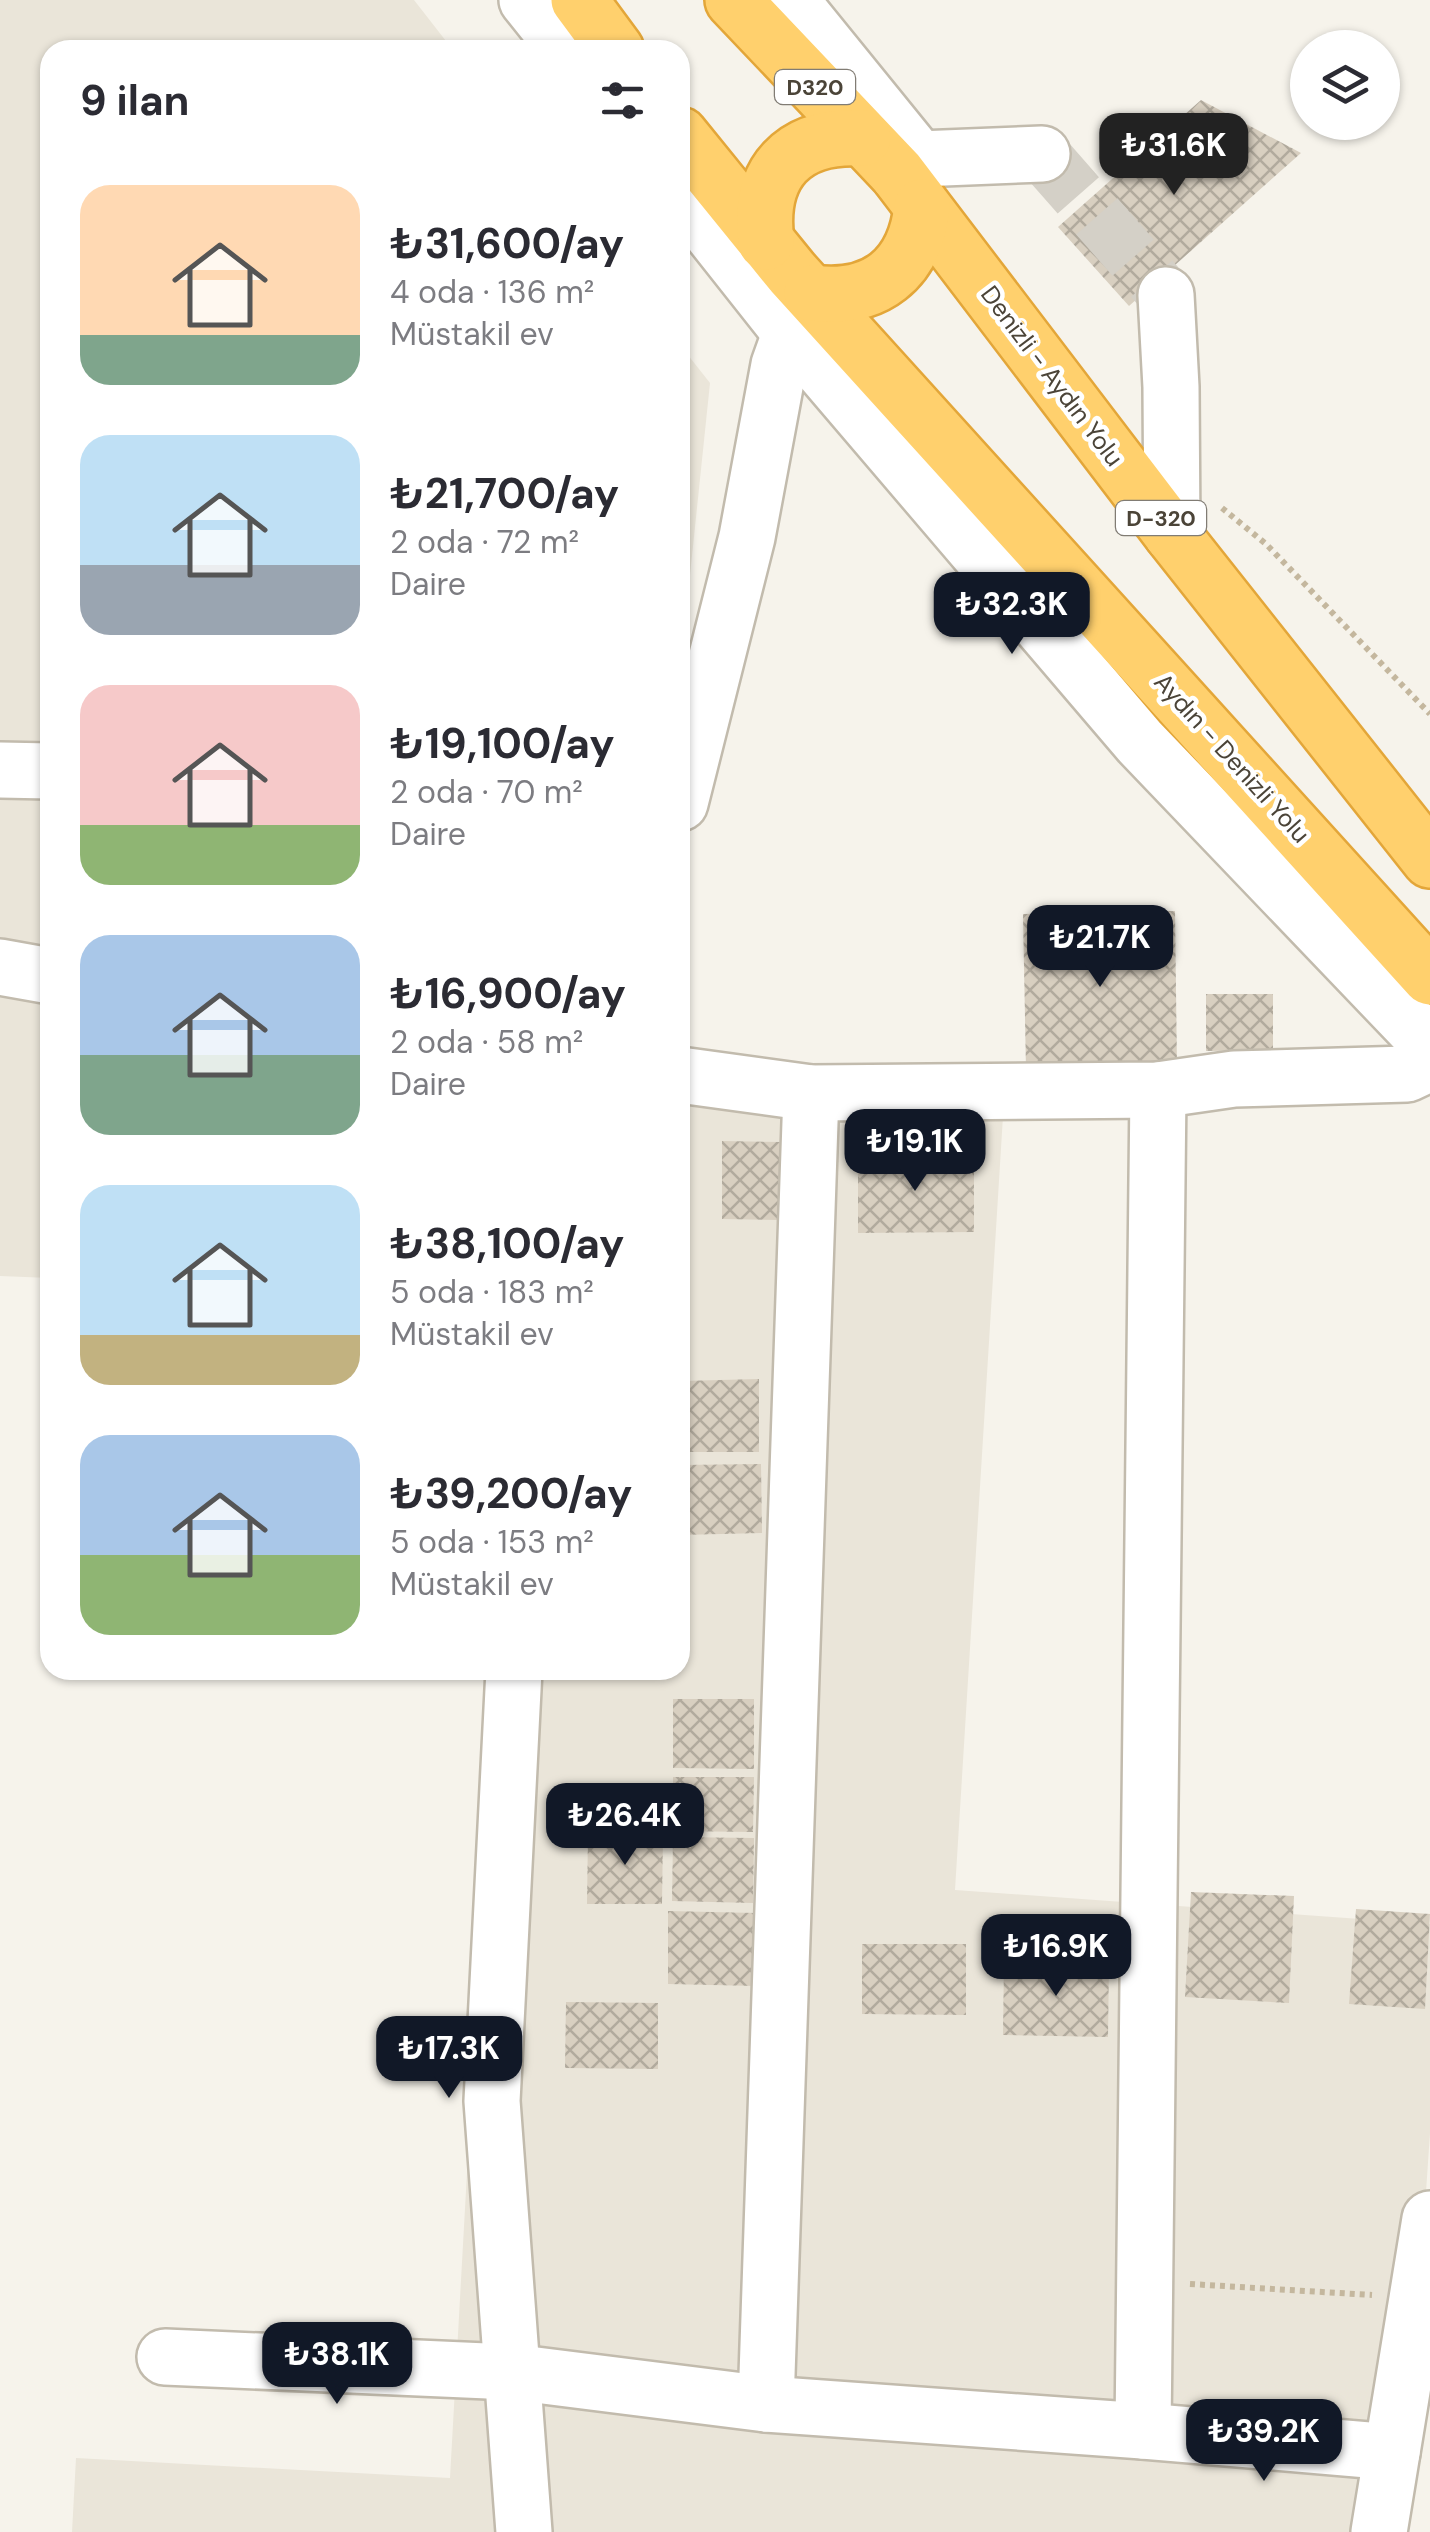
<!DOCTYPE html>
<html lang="tr">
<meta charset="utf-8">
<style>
:root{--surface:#fff;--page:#f7f7f7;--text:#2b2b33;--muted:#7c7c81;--accent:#111827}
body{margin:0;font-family:"DM Sans",sans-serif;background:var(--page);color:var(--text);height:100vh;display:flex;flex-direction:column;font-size:38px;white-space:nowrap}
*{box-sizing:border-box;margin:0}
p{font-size:32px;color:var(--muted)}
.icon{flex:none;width:55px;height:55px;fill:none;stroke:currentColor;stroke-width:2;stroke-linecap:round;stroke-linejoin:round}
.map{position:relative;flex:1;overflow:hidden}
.panel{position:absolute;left:40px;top:40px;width:650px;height:1640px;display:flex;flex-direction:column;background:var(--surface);border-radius:30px;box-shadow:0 2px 8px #0004}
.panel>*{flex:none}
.controls{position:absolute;left:1290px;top:30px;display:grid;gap:20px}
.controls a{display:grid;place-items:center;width:110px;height:110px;border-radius:50%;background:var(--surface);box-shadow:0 2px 8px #0004;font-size:50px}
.price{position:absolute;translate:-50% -85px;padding:0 22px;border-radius:20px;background:var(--accent);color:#fff;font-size:32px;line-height:65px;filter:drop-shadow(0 2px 5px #0008)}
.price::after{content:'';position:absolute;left:50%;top:60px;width:30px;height:22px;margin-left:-15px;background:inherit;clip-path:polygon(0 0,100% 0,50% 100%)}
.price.active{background:#222;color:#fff}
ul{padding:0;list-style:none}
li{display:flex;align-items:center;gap:30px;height:250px;padding:0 40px}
li span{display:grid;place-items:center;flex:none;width:280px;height:200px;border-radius:30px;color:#555}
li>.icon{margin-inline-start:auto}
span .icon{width:120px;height:120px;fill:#fffc;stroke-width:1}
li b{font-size:42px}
h2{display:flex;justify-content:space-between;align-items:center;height:120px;padding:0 40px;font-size:42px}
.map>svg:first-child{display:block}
.residential{fill:#eae5d9}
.building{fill:url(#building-cross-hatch)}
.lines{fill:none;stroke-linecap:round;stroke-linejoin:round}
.minor-tunnel{stroke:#d4d0c7;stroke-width:55;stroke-dasharray:55 28;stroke-linecap:butt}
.minor-casing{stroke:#c2bbad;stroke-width:60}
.highway-casing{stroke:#e3a639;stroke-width:60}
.path{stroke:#c4b79e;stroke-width:6;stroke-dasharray:5 5;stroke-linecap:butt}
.minor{stroke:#fff;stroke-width:55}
.highway{stroke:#ffd06d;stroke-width:55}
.labels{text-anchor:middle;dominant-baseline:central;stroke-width:9;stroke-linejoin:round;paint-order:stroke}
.shield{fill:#fff;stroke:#817c74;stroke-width:2.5}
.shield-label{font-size:22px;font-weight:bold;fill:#4b4438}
.street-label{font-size:25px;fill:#4b4438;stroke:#fff}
</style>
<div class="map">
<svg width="1430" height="2532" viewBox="0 0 1430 2532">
<defs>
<pattern id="building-cross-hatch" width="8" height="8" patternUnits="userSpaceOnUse" patternTransform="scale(2.5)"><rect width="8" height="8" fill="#d8cfc0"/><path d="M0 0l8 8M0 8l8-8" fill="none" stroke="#b1aa9d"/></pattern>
</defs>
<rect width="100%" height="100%" fill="#f6f3eb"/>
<!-- residential -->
<g class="residential">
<polygon points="0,0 414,0 453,50 50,50 50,1278 0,1276"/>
<polygon points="680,345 710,383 680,671"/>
<polygon points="680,1050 1004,1100 955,1890 1430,1924 1430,2133 1403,2532 72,2532 76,2458 450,2478 495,1670 680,1670"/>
</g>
<!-- building -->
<g class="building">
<polygon points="1201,100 1301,153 1129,306 1058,227"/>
<polygon points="1175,911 1177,1067 1026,1070 1023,914"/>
<polygon points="1206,994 1273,994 1273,1050 1206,1051"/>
<polygon points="722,1141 781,1142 781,1220 722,1219"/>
<polygon points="933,1142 933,1164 974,1164 974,1232 858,1233 858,1157 903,1156 903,1143"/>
<polygon points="759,1379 759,1452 682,1452 681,1381"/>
<polygon points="761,1464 762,1533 680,1535 680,1465"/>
<polygon points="673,1699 754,1699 754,1769 673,1768"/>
<polygon points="673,1777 754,1777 753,1832 673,1831"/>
<polygon points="588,1832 663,1833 662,1904 587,1904"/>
<polygon points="673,1837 754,1838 753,1903 672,1901"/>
<polygon points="1191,1892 1294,1896 1289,2003 1185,1997"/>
<polygon points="1356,1909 1430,1914 1425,2009 1349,2004"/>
<polygon points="668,1911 756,1913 755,1986 668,1984"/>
<polygon points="862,1944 966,1944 966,2015 862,2014"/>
<polygon points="1004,1961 1109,1963 1108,2037 1003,2035"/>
<polygon points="566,2002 658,2003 658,2069 565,2068"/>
</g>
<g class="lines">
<!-- minor-tunnel -->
<polyline class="minor-tunnel" points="1042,154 1166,295"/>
<!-- minor casing -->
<g class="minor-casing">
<g id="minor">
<polyline points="527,0 567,50"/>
<polyline points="790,0 919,159"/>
<polyline points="897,173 919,159 1042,154"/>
<polyline points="680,193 790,332 1140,742 1430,1045"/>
<polyline points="1166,295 1171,387 1172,534"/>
<polyline points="0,770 50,771"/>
<polyline points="680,803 747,537 779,365 800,306"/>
<polyline points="0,967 50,976"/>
<polyline points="680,1075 811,1093 1158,1090 1234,1079 1407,1074 1430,1063"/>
<polyline points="514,1670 492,2101 524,2532"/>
<polyline points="165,2357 512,2372 766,2404 1143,2431 1158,1090"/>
<polyline points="766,2404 811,1093"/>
<polyline points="1143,2431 1392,2452"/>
<polyline points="1379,2532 1430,2219"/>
</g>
</g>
<!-- highway casing -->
<g class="highway-casing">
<g id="highway">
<polyline points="579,0 616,50"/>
<polyline points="733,0 897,173 1172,534 1430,860"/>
<polyline points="680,135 792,273 1430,977"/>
<path d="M766 242C757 172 793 134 863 138"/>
<path d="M812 293C875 301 915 270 922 207"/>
</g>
</g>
<!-- path -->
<g class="path">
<polyline points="1222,508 1266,544 1430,714"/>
<polyline points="1190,2284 1372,2295"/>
</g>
<!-- minor -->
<use href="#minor" class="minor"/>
<!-- highway -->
<use href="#highway" class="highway"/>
</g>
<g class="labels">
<!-- shield labels -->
<g class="shield">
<rect x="775" y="70" width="80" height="34" rx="8"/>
<rect x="1116" y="501" width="90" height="34" rx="8"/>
</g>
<g class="shield-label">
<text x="815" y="87">D320</text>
<text x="1161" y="518">D-320</text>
</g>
<!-- street labels -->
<g class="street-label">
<text transform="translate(1052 376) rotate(53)">Denizli - Aydın Yolu</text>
<text transform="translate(1232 758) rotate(48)">Aydın - Denizli Yolu</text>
</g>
</g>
</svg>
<div class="controls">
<a><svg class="icon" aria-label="layers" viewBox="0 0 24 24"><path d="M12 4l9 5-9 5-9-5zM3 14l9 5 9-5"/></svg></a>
</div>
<b class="price active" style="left:1174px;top:198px">₺31.6K</b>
<b class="price" style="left:1012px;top:657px">₺32.3K</b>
<b class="price" style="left:1100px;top:990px">₺21.7K</b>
<b class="price" style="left:915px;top:1194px">₺19.1K</b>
<b class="price" style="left:625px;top:1868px">₺26.4K</b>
<b class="price" style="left:1056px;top:1999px">₺16.9K</b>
<b class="price" style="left:449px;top:2101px">₺17.3K</b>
<b class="price" style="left:337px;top:2407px">₺38.1K</b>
<b class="price" style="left:1264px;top:2484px">₺39.2K</b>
<section class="panel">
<h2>9 ilan<svg class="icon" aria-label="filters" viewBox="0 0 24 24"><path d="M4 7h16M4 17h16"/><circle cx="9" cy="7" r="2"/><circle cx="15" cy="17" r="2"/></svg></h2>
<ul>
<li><span style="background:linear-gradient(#ffd9b3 75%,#7fa58c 0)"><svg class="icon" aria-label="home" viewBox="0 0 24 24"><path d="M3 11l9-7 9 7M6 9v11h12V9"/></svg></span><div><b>₺31,600/ay</b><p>4 oda · 136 m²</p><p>Müstakil ev</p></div></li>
<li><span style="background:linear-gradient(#bfe0f5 65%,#9aa5b1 0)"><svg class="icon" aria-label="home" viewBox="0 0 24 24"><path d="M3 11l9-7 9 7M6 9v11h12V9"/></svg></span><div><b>₺21,700/ay</b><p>2 oda · 72 m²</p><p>Daire</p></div></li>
<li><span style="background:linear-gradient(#f6c9c9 70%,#8fb573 0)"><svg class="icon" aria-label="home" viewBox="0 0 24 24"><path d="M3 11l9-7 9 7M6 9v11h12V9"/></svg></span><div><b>₺19,100/ay</b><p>2 oda · 70 m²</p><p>Daire</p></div></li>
<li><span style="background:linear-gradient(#a9c7e8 60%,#7fa58c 0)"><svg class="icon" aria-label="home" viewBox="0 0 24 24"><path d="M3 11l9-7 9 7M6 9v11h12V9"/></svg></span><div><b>₺16,900/ay</b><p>2 oda · 58 m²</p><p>Daire</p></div></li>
<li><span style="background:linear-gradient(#bfe0f5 75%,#c2b280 0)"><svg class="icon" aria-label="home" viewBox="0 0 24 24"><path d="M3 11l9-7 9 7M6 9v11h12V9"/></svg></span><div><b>₺38,100/ay</b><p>5 oda · 183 m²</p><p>Müstakil ev</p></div></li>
<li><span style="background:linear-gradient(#a9c7e8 60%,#8fb573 0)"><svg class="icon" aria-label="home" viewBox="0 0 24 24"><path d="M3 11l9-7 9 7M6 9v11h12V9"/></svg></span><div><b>₺39,200/ay</b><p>5 oda · 153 m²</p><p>Müstakil ev</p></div></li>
</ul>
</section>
</div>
